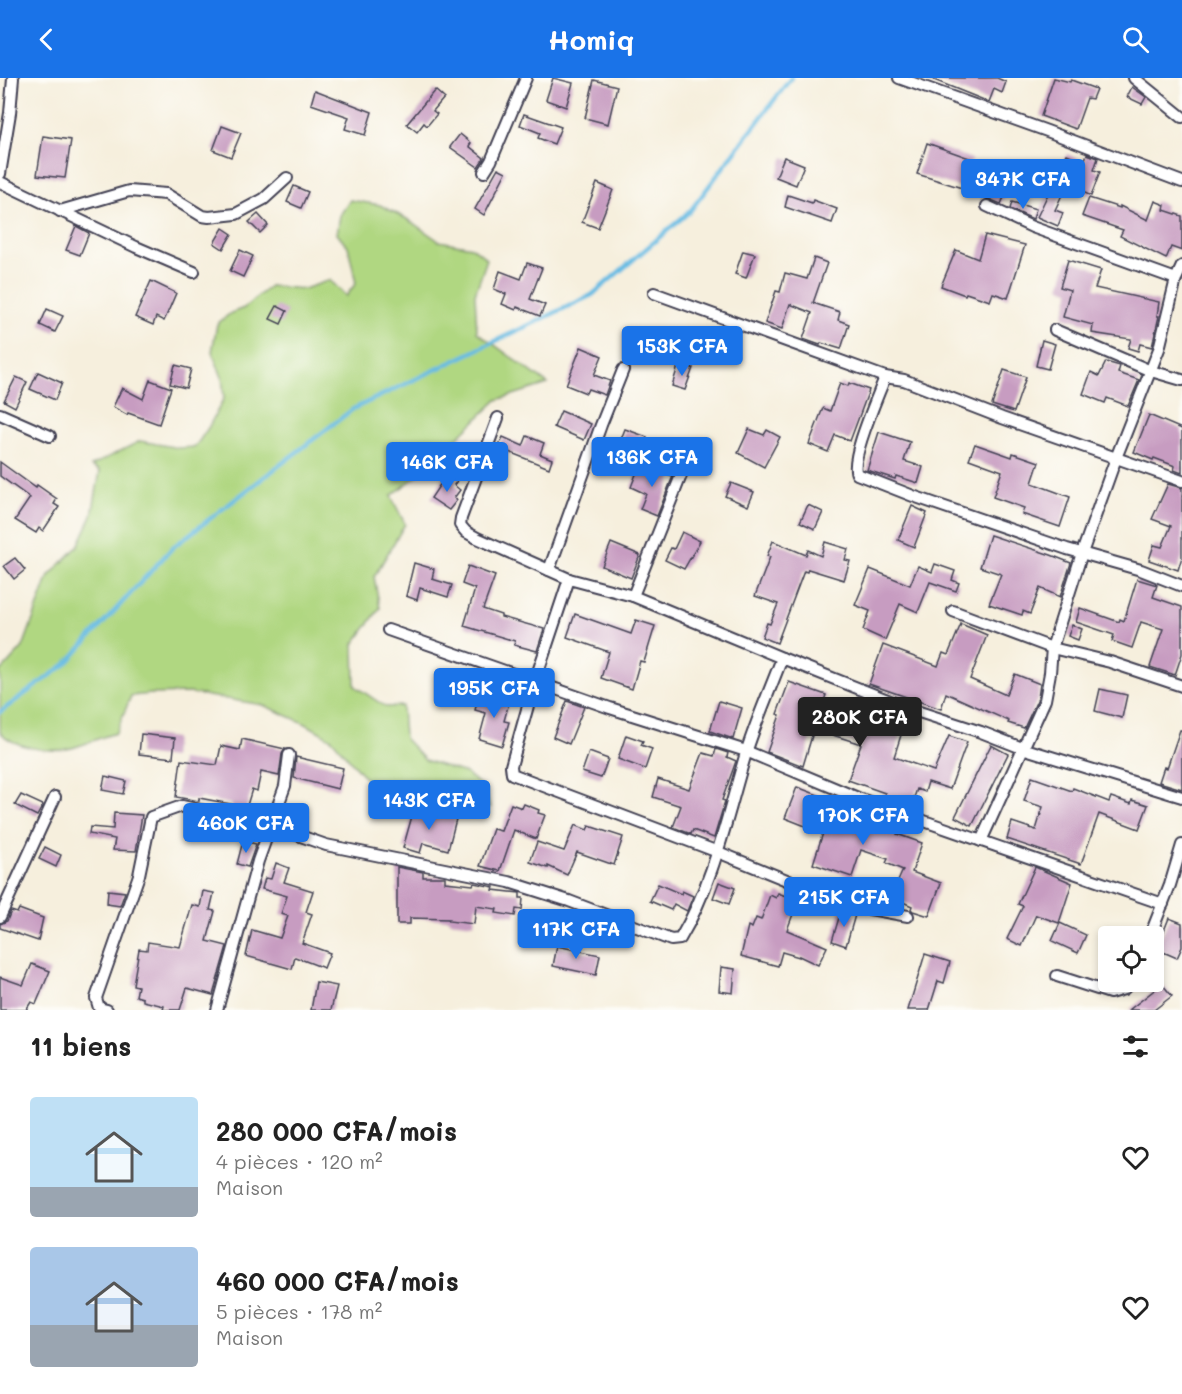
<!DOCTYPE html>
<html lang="fr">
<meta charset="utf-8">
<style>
:root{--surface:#fff;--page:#f6f6f6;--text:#222;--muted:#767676;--accent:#1a73e8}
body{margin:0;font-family:Mali,sans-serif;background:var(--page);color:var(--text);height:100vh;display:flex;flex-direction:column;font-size:22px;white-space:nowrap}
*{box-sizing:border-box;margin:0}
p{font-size:20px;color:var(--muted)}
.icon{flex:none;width:33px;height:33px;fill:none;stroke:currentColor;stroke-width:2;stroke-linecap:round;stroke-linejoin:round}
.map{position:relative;height:932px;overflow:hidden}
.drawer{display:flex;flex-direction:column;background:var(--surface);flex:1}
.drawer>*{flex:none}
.controls{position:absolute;left:1098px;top:848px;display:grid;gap:12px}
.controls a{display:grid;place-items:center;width:66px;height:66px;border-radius:6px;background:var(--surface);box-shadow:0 3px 9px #0003;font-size:30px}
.price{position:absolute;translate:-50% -51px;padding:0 14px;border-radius:6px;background:var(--accent);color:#fff;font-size:20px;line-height:39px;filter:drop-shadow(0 2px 3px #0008)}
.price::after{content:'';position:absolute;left:50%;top:36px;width:18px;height:14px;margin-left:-9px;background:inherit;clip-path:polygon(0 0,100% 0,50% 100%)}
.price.active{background:#222;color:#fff}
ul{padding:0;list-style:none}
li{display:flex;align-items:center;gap:18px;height:150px;padding:0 30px}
li span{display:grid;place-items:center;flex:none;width:168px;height:120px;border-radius:6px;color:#555}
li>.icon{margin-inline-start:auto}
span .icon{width:72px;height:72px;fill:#fffc;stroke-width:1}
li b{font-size:26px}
h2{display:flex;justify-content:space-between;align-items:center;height:72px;padding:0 30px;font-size:26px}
header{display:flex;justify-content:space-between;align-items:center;height:78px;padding:0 30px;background:var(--accent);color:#fff;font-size:27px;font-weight:700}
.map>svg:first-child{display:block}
.green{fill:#b0d781;stroke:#697c5e;stroke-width:1.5}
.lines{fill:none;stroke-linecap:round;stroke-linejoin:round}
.stream{stroke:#67bce3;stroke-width:4.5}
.building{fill:#c79cc1}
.street-casing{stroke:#424153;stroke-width:14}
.street{stroke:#fff;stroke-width:10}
</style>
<header><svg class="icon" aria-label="back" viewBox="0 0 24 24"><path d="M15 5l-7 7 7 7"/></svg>Homiq<svg class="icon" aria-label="search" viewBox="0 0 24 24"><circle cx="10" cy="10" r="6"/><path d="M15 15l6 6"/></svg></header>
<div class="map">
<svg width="1182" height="932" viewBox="0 0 1182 932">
<rect width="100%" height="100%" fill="#fdfcf7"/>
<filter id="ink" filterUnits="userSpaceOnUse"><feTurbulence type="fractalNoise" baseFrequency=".0167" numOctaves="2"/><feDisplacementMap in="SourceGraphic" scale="12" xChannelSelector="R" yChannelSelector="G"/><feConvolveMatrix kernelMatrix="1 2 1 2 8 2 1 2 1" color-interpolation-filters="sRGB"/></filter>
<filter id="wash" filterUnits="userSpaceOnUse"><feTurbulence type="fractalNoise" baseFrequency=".008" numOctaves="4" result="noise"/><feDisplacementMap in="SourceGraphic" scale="24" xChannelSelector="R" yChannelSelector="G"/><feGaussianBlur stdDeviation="1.35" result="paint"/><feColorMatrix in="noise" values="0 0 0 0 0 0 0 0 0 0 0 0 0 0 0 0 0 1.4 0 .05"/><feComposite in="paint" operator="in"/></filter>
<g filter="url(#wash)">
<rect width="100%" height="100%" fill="#f6efdd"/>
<!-- green -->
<path class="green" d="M350 122 380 127 407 141 439 163 472 169 487 181 475 216 477 254 548 306 497 322 417 398 391 418 405 446 374 499 380 530 354 566 355 608 386 629 402 628 404 660 425 682 465 695 482 708 491 729 465 728 419 709 371 707 332 661 306 646 263 627 190 615 151 616 131 618 116 655C100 659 83 668 67 671 47 675 13 669 0 654V592L3 591 23 569 49 498 78 468 92 438 100 393 91 388 140 363 179 370 195 369 208 350 224 320 222 299 212 274 217 246 231 235 244 230 270 208 304 211 330 202 346 218 356 205 348 168 337 156 340 137Z"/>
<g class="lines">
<!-- stream -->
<polyline class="stream" points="0,634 66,586 173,469 353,331 592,217 690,133 791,0"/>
</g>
<g id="blocks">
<!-- building -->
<g class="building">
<polygon points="553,0 573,5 566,29 546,22"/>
<polygon points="929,0 997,0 1006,4 1002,15 994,11 989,24"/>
<polygon points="1054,0 1070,4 1071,2 1096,11 1092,21 1087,20 1076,51 1041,38"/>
<polygon points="594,2 617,8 608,46 585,40"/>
<polygon points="1132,9 1146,19 1142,26 1127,19"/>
<polygon points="315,12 372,34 365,57 345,51 349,39 311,26"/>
<polygon points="435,12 444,20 433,33 437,36 427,48 424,45 417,54 407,46"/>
<polygon points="524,36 561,49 554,66 538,60 540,55 520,47"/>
<polygon points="222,48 241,55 231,79 213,72"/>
<polygon points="460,56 471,65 469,68 484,80 478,89 450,69"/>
<polygon points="43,58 71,62 65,100 37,97"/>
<polygon points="927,65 972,81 969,89 995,99 997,94 1012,101 1001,126 962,110 917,96"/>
<polygon points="1067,76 1084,84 1087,76 1098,80 1094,92 1100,94 1091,118 1067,106 1055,132 1063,135 1058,148 1037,139"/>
<polygon points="784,79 804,87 796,107 776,99"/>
<polygon points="498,90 506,94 484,137 475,131"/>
<polygon points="597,105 613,112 598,150 582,144"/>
<polygon points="294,108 308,114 301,130 287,124"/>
<polygon points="788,117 812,125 813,122 837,131 832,145 785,129"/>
<polygon points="1089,120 1120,130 1120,128 1148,142 1155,123 1165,127 1164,132 1182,138 1182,173 1171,169 1166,181 1120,158 1123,152 1082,138"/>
<polygon points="1012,124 1036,131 1033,141 1010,131"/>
<polygon points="258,136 268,147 260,155 249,144"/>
<polygon points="76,148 89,155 80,177 66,172"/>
<polygon points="223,150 232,156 223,171 214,165"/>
<polygon points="985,157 1025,167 1008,220 993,215 990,223 966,215 965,217 941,208 956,172 978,181"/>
<polygon points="240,172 253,178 243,199 230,193"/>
<polygon points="743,173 755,176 746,200 735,196"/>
<polygon points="814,180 827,185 813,225 840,234 838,242 849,246 841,271 821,265 820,267 803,261 812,235 790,226 782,251 765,245 776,213 780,214 785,195 807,201"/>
<polygon points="1068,182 1101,192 1095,210 1159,224 1157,238 1159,238 1152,269 1140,266 1138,273 1128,270 1131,261 1092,255 1093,247 1063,239 1070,212 1060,209"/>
<polygon points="527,185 542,190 530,221 545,227 540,238 517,229 516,232 502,226 506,216 494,211 500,193 521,201"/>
<polygon points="151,203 176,215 164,243 156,239 153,247 135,239"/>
<polygon points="277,228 287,233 281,246 270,241"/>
<polygon points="47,231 63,238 55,254 40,247"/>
<polygon points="1042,262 1055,266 1048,291 1036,288"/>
<polygon points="581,269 602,278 594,297 610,303 605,317 588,311 586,315 566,307"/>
<polygon points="1106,284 1120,288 1118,295 1139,302 1128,328 1107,320 1105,325 1083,316 1091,294 1099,298"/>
<polygon points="679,285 693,290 685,312 672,308"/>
<polygon points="175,287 191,291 186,310 170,306"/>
<polygon points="1004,292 1026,299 1014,334 992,327"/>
<polygon points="38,294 62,305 55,322 30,311"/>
<polygon points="16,299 27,304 15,329 4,323"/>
<polygon points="150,302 171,310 159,346 128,335 127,337 113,329 122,310 143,321"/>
<polygon points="840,305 848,308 849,305 869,312 850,363 835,357 828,374 809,366 823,330 830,333"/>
<polygon points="561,333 591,346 584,362 554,349"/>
<polygon points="1149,337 1182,351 1182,395 1174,392 1175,388 1154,380 1153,382 1134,374"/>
<polygon points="625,351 647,359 639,382 616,374"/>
<polygon points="749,351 764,357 767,352 780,359 764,389 738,375"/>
<polygon points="879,354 910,364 904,383 923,389 918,405 896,398 895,401 867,392"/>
<polygon points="527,358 544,365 540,376 552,381 549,390 509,374 508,377 497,372 503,359 523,368"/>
<polygon points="975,366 1012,379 1013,375 1039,384 1032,405 1070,419 1060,449 1022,436 1024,430 993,419 1002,393 969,381"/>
<polygon points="0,384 36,410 37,407 57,421 54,426 59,429 43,453 39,450 36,455 15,442 30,420 0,398"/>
<polygon points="640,386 673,398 657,438 640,431 646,416 631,409"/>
<polygon points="447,396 457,403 454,407 460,412 454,420 457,422 449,432 431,420"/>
<polygon points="731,405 754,414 748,428 725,418"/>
<polygon points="1168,406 1182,410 1182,479 1178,492 1149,482 1154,467 1162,469 1171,448 1152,441"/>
<polygon points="808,427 823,434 815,451 800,444"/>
<polygon points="912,428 927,435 914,469 898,462"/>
<polygon points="682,454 700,463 684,491 665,482 671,470 674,471"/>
<polygon points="990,457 1051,477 1071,485 1060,519 1040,510 1030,536 1023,533 1022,537 989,526 1001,496 980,489"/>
<polygon points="773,463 806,477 808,472 821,478 825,464 848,471 845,482 850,483 844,502 808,491 807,494 804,493 777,565 762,559 767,545 770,546 778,526 755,518 770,479 767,478"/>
<polygon points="611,465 640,477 631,500 602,488"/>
<polygon points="15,480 25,492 14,501 4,488"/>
<polygon points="414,485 434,491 432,501 452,507 448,519 420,510 417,522 406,518"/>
<polygon points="935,486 955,493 952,502 959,505 956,513 930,504 918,534 900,526 885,562 863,552 870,533 855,527 870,491 910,507 918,488 932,494"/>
<polygon points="468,488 495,498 483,531 501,537 501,539 544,551 537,573 514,567 515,563 464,548 475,511 462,506"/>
<polygon points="1137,501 1157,507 1153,519 1182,529 1182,576 1175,597 1150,589 1163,551 1141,544 1132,570 1112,563 1114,557 1076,544 1080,530 1119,544 1120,541 1124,543"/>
<polygon points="575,536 631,556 636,542 655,548 644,584 640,583 632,611 601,600 609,574 567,559"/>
<polygon points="961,546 987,557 970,601 1006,617 1015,596 1040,606 1038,620 1024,650 1008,645 1009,643 946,615 941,631 869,606 883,567 938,588 943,575 948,577"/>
<polygon points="1072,547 1082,551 1078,562 1068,558"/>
<polygon points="789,604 826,617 818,641 859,655 865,640 881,648 885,640 897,646 894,651 902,654 894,679 934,693 949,658 967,664 950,711 928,704 925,714 917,711 911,728 884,718 885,715 848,702 861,666 814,651 803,688 767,674 780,637 777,636"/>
<polygon points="1100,611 1127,617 1122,640 1095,633"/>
<polygon points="492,616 510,621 504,643 509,644 502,668 479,661 486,635 475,632 478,621 490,624"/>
<polygon points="567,623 584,629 569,666 553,659"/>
<polygon points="719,623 742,630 733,661 710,653"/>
<polygon points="1180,652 1182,652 1182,711 1159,704 1164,689 1167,690"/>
<polygon points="141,656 175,660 173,680 139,676"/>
<polygon points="626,657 643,663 641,667 652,671 645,691 618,681"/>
<polygon points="242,661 285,671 282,676 279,698 261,694 257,713 252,711 245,734 230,731 231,726 199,720 199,723 176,719 181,682 217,687 221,668 240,672"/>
<polygon points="991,667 1008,676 972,748 955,739"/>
<polygon points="716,671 728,675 727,679 736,683 722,722 725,723 714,760 693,752 691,756 673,749 681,728 653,719 658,701 689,711 703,675 714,678"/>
<polygon points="589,674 608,681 601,700 582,694"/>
<polygon points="296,679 343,690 338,711 294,700"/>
<polygon points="105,698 126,703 123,716 102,712"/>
<polygon points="1032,699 1072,713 1073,710 1109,724 1111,719 1131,726 1132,722 1148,727 1139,751 1099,736 1081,786 1007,761 1012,744 1036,752 1043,729 1024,723"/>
<polygon points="797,709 826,720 825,723 860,736 860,738 899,753 897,756 922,765 912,794 941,805 929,838 913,833 911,831 912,828 891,819 903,792 886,785 888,781 861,772 852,799 813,786 823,755 785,740"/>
<polygon points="21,717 43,727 37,738 15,727"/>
<polygon points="511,726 522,730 524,726 539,732 538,735 545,737 536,761 514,752 500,793 480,788 493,751 501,753"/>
<polygon points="414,731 456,741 448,772 423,765 420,775 403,770"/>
<polygon points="114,735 142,737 136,773 113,772 115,761 89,756 90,749 113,751"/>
<polygon points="575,747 587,752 589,748 623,759 614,787 577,774 567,797 548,788 548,790 530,784 537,764 564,773"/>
<polygon points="243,763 256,766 248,789 237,786"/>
<polygon points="45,769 61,777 56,789 39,781"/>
<polygon points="276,785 289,790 284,804 313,813 306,834 312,836 302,865 330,875 324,890 295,879 292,891 246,878 252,852 280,860 288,838 281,836 287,818 262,811 265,800 271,801"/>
<polygon points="397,789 423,794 423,799 445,799 445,804 473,807 474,805 494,809 493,812 520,815 520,820 523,820 522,832 516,831 515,838 496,835 497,831 476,828 474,846 448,843 449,841 410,840 410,846 397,846"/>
<polygon points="1035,789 1072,805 1059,845 1036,837 1022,868 1007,861 1023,828 1018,826"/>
<polygon points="719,804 735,810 729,826 713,820"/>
<polygon points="658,806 681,816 682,813 693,818 687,833 674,826 671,832 650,823"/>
<polygon points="108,812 125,814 120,828 107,826"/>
<polygon points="203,813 214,815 210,832 215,833 207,863 227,868 213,917 187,910 180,932 163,932 164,928 143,923 143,920 136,918 138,908 133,907 139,871 147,872 148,864 180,869 192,827 200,829"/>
<polygon points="778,815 798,823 787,852 827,869 818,887 799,878 799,879 782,874 778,888 741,878 748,848 752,850 756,840 761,842 770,817 776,820"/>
<polygon points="19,831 43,840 38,863 0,850 0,846 7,843 11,833 17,835"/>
<polygon points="841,833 855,837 846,868 832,863"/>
<polygon points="1169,840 1182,845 1182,869 1177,880 1154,870 1158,859 1161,860"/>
<polygon points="1060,845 1086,857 1078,875 1052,863"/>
<polygon points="557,868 600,877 596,897 553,888"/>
<polygon points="925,876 950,884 944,905 938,903 929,932 908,932"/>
<polygon points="32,886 50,893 36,926 31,924 26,932 0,932 0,899 23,907"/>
<polygon points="721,889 735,891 733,915 719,913"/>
<polygon points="316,904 337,908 331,932 311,932"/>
<polygon points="1162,906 1172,918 1154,932 1129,932"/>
</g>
</g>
</g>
<g filter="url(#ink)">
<use href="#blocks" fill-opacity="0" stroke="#424153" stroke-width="1.5"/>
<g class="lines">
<!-- street casing -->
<g class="street-casing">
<g id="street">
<polyline points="899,0 1047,53 1182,104"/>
<polyline points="1134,0 1182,39"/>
<polyline points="484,94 491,83 526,0"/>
<polyline points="0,96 10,35 13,0"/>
<polyline points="0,104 136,169 194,194"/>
<polyline points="987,128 1032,149 1176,201"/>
<polyline points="60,133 129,113 166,116 202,138 209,139 236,136 264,121 287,100"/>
<polyline points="654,215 885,299 904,302 1002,340 1182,403"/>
<polyline points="1055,252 1151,293 1182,302"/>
<path d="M885 299C879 316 849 382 857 396L913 418 1067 471 1141 492 1182 508"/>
<polyline points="0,336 50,358"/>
<polyline points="498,340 461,440 460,447 466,454 477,460 569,501 633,518 782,580 910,631 981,654 1022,670 1182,719"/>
<polyline points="549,492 601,347 623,292"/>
<polyline points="569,501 535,603 511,688 512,696 718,774 848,827 908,838"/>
<polyline points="633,518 688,380"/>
<polyline points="953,533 1052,570 1110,584 1182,608"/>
<polyline points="388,552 610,630 746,673 858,720 1163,826"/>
<polyline points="981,763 1045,622 1050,595 1052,570 1082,475 1116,380 1159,271 1176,201 1182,188"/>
<polyline points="0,839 55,719"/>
<polyline points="1150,858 1170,807 1182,767"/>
<polyline points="1057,898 1110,915 1124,911 1131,903"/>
<path d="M107 932 99 930 96 920 139 797 151 739 182 728 269 747 326 767 509 804 569 823 671 862 680 861C714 804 727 738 746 675 756 643 770 612 782 580"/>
<polyline points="217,932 258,783 285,708 289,677"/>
</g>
</g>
<!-- street -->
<use href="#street" class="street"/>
</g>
</g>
</svg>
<div class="controls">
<a><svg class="icon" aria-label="locate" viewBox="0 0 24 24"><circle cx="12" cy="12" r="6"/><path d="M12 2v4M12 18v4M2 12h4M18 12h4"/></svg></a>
</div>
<b class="price" style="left:1023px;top:132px">347K CFA</b>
<b class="price" style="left:682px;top:299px">153K CFA</b>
<b class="price" style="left:652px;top:410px">136K CFA</b>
<b class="price" style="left:447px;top:415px">146K CFA</b>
<b class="price" style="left:494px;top:641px">195K CFA</b>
<b class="price active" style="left:860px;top:670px">280K CFA</b>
<b class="price" style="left:429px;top:753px">143K CFA</b>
<b class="price" style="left:863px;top:768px">170K CFA</b>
<b class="price" style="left:246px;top:776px">460K CFA</b>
<b class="price" style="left:844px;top:850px">215K CFA</b>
<b class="price" style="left:576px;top:882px">117K CFA</b>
</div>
<section class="drawer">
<h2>11 biens<svg class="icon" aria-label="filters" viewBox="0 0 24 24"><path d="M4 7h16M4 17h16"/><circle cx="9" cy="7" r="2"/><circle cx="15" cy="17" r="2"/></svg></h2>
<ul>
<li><span style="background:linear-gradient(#bfe0f5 75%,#9aa5b1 0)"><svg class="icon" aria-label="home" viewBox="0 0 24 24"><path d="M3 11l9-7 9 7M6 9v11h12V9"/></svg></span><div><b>280 000 CFA/mois</b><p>4 pièces · 120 m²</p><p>Maison</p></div><svg class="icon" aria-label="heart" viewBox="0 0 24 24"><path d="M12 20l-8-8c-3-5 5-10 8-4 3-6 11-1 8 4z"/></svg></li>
<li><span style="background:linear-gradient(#a9c7e8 65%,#9aa5b1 0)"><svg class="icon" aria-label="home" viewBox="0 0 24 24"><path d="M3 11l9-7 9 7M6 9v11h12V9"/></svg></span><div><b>460 000 CFA/mois</b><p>5 pièces · 178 m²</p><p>Maison</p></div><svg class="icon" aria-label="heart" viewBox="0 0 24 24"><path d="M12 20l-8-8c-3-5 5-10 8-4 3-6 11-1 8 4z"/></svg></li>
</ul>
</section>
